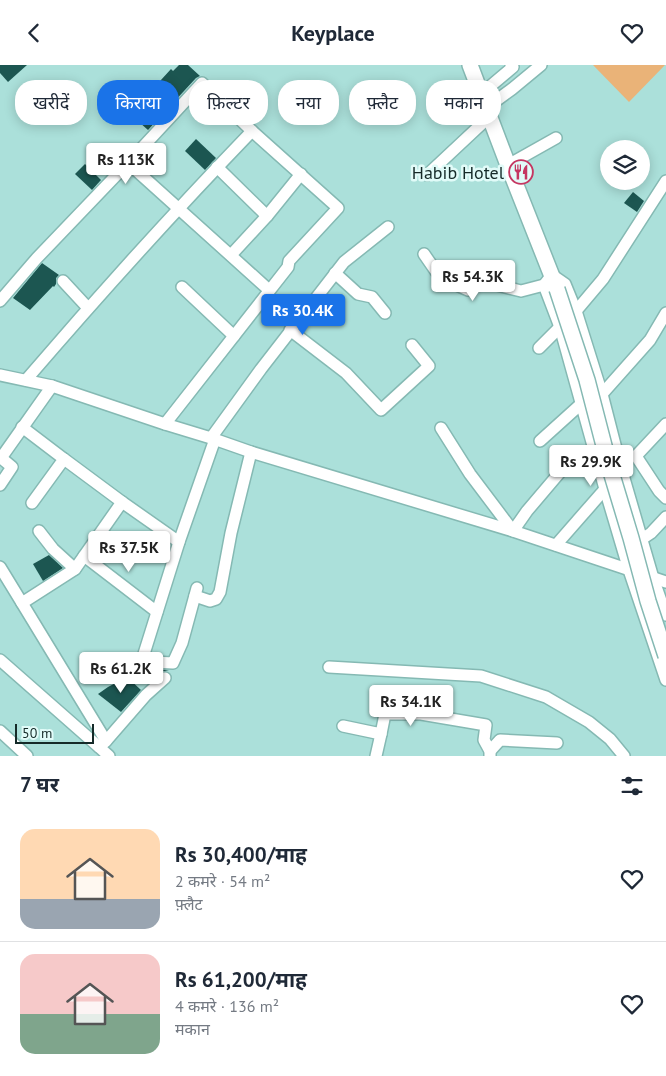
<!DOCTYPE html>
<html lang="hi">
<meta charset="utf-8">
<style>
:root{--surface:#fff;--page:#f6f6f7;--text:#1f2937;--muted:#747a83;--line:#e0e1e3;--accent:#1a73e8}
body{margin:0;font-family:"PT Sans","Noto Sans Devanagari",sans-serif;background:var(--page);color:var(--text);height:100vh;display:flex;flex-direction:column;font-size:19px;white-space:nowrap}
*{box-sizing:border-box;margin:0}
p{font-size:16px;color:var(--muted)}
.icon{flex:none;width:28px;height:28px;fill:none;stroke:currentColor;stroke-width:2;stroke-linecap:round;stroke-linejoin:round}
.map{position:relative;height:691px;overflow:hidden}
.drawer{display:flex;flex-direction:column;background:var(--surface);flex:1}
.drawer>*{flex:none}
.banner{position:absolute;left:15px;top:15px;width:636px;height:45px;display:flex;gap:10px}
.controls{position:absolute;left:600px;top:75px;display:grid;gap:10px}
.controls a{display:grid;place-items:center;width:50px;height:50px;border-radius:50%;background:var(--surface);box-shadow:0 2px 12px #0003;font-size:25px}
.scale{position:absolute;left:15px;bottom:12px;width:79px;box-sizing:border-box;padding-left:5px;border:2px solid #152a28;border-top:0;font-size:14px;line-height:18px;white-space:nowrap;color:#152a28;-webkit-text-stroke:4px #e1fbf8;paint-order:stroke}
.price{position:absolute;translate:-50% -42px;padding:0 11px;border-radius:5px;background:#fff;color:#222;font-size:16px;line-height:32px;filter:drop-shadow(0 1px 2px #0008)}
.price::after{content:'';position:absolute;left:50%;top:30px;width:15px;height:11px;margin-left:-8px;background:inherit;clip-path:polygon(0 0,100% 0,50% 100%)}
.price.active{background:var(--accent);color:#fff}
ul{padding:0;list-style:none}
li{display:flex;align-items:center;gap:15px;height:125px;padding:0 20px}
li+li{border-top:1px solid var(--line)}
li span{display:grid;place-items:center;flex:none;width:140px;height:100px;border-radius:15px;color:#555}
li>.icon{margin-inline-start:auto}
span .icon{width:60px;height:60px;fill:#fffc;stroke-width:1}
li b{font-size:21px}
h2{display:flex;justify-content:space-between;align-items:center;height:60px;padding:0 20px;font-size:21px}
.pill{padding:0 18px;border-radius:20px;background:var(--surface);box-shadow:0 2px 12px #0003;font-size:18px;line-height:45px}
.pill.active{background:var(--accent);color:#fff}
header{display:flex;justify-content:space-between;align-items:center;height:65px;padding:0 20px;background:var(--surface);font-size:22px;font-weight:600}
.map>svg:first-child{display:block}
.green{fill:#eab378}
.building{fill:#1c5651}
.lines{fill:none;stroke-linecap:round;stroke-linejoin:round}
.minor-casing{stroke:#85b9b3;stroke-width:14}
.secondary-casing{stroke:#85b9b3;stroke-width:18}
.minor{stroke:#fff;stroke-width:11}
.secondary{stroke:#fff;stroke-width:15}
.secondary-bridge-casing{stroke:#85b9b3;stroke-width:18;stroke-linecap:butt}
.secondary-bridge{stroke:#fff;stroke-width:15}
.labels{text-anchor:middle;dominant-baseline:central;stroke-width:5;stroke-linejoin:round;paint-order:stroke}
.poi-label{font-size:18px;fill:#152a28;stroke:#e1fbf8;text-anchor:end}
</style>
<header><svg class="icon" aria-label="back" viewBox="0 0 24 24"><path d="M15 5l-7 7 7 7"/></svg>Keyplace<svg class="icon" aria-label="heart" viewBox="0 0 24 24"><path d="M12 20l-8-8c-3-5 5-10 8-4 3-6 11-1 8 4z"/></svg></header>
<div class="map">
<svg width="666" height="691" viewBox="0 0 666 691">
<rect width="100%" height="100%" fill="#abe0da"/>
<!-- green -->
<polygon class="green" points="593,0 665,0 629,37"/>
<!-- building -->
<g class="building">
<polygon points="0,0 27,0 8,17 0,8"/>
<polygon points="179,0 188,0 200,11 196,13 148,65 130,49 171,4 173,6"/>
<polygon points="196,74 216,93 205,105 185,86"/>
<polygon points="85,99 101,115 92,125 75,109"/>
<polygon points="633,127 644,136 637,147 624,138"/>
<polygon points="42,198 59,210 56,213 56,219 54,222 53,221 30,245 13,233"/>
<polygon points="49,490 63,503 43,516 33,499"/>
<polygon points="121,587 136,593 139,598 150,604 169,605 160,607 151,615 120,588"/>
<polygon points="127,612 141,625 121,647 98,629 108,622"/>
</g>
<g class="lines">
<!-- minor casing -->
<g class="minor-casing">
<g id="minor">
<polyline points="481,29 513,2 511,0"/>
<polyline points="486,43 512,24 541,0"/>
<polyline points="128,98 269,225"/>
<polyline points="508,100 556,73"/>
<polyline points="217,102 267,151"/>
<polyline points="427,110 489,52"/>
<polyline points="424,189 442,215 448,210 459,221 468,225 481,216 521,226 544,220 552,210 565,219 576,246 602,329 621,403 653,513 666,550"/>
<polyline points="231,190 267,151 301,109"/>
<polyline points="335,208 358,229 372,232 385,248"/>
<polyline points="63,216 88,243"/>
<polyline points="544,220 560,262 605,424 629,505 666,615"/>
<polyline points="182,222 234,271"/>
<polyline points="0,236 37,193 128,98 202,18 252,66"/>
<polyline points="576,246 603,214 666,116"/>
<polyline points="290,265 346,308 381,345 429,301 412,280"/>
<polyline points="539,283 560,262"/>
<polyline points="0,310 52,321 165,359 211,373 251,387 513,466 666,517"/>
<path d="M26 315C99 230 174 147 252 66L338 143 289 196 288 202 165 359"/>
<polyline points="602,329 650,275 666,248"/>
<polyline points="666,359 636,391 659,426 666,433"/>
<polyline points="22,362 64,394 32,438"/>
<polyline points="441,363 470,409 513,466 527,446 561,406"/>
<polyline points="211,373 261,304 344,197 388,162"/>
<polyline points="540,376 581,339"/>
<polyline points="0,392 12,402 0,420"/>
<polyline points="1,393 52,321"/>
<polyline points="64,394 122,437"/>
<polyline points="39,466 53,484 75,504"/>
<polyline points="642,474 651,468 666,452"/>
<polyline points="556,480 605,424"/>
<polyline points="84,491 157,547"/>
<polyline points="0,502 22,538"/>
<polyline points="197,523 182,578 173,598 153,597 143,592 179,477 215,374"/>
<polyline points="195,531 210,536 216,534 220,527 231,468 251,387"/>
<polyline points="0,595 99,682"/>
<polyline points="329,602 481,611 546,632 589,657 610,674 624,691"/>
<polyline points="343,661 381,669 385,649 421,649 486,660 484,675 490,686 490,691"/>
<polyline points="0,666 27,691"/>
<polyline points="106,676 146,630 165,613"/>
<polyline points="490,686 500,675 557,678"/>
<polyline points="109,691 99,682 106,676 22,538 75,504 122,437 179,477"/>
<polyline points="376,691 381,669"/>
</g>
</g>
<!-- secondary casing -->
<g class="secondary-casing">
<polyline id="secondary" points="470,0 508,100 557,224"/>
</g>
<!-- minor -->
<use href="#minor" class="minor"/>
<!-- secondary -->
<use href="#secondary" class="secondary"/>
<!-- secondary-bridge casing -->
<g class="secondary-bridge-casing">
<polyline id="secondary-bridge" points="557,224 587,315 609,400 631,473 648,536 666,591"/>
</g>
<!-- secondary-bridge -->
<use href="#secondary-bridge" class="secondary-bridge"/>
</g>
<!-- icons -->
<defs>
<g id="restaurant-ring" transform="scale(1.25)"><circle r="9.5" fill="#e1fbf8" stroke="#c53661" stroke-width="1.5"/><path d="M-5-6h1v4h1v-4h1v4h1v-4h1v5L-1.5 .5V6h-2V.5L-5-1ZM5-6V6H3V1.5H1.5Q1.5-4 5-6Z" fill="#c53661"/></g>
</defs>
<g fill-rule="evenodd">
<use href="#restaurant-ring" x="521" y="107"/>
</g>
<g class="labels">
<!-- poi labels -->
<g class="poi-label">
<text x="504" y="107">Habib Hotel</text>
</g>
</g>
</svg>
<div class="controls">
<a><svg class="icon" aria-label="layers" viewBox="0 0 24 24"><path d="M12 4l9 5-9 5-9-5zM3 14l9 5 9-5"/></svg></a>
</div>
<div class="scale">50 m</div>
<b class="price" style="left:126px;top:120px">Rs 113K</b>
<b class="price" style="left:473px;top:237px">Rs 54.3K</b>
<b class="price active" style="left:303px;top:271px">Rs 30.4K</b>
<b class="price" style="left:591px;top:422px">Rs 29.9K</b>
<b class="price" style="left:129px;top:508px">Rs 37.5K</b>
<b class="price" style="left:121px;top:629px">Rs 61.2K</b>
<b class="price" style="left:411px;top:662px">Rs 34.1K</b>
<div class="banner">
<a class="pill">खरीदें</a>
<a class="pill active">किराया</a>
<a class="pill">फ़िल्टर</a>
<a class="pill">नया</a>
<a class="pill">फ़्लैट</a>
<a class="pill">मकान</a>
</div>
</div>
<section class="drawer">
<h2>7 घर<svg class="icon" aria-label="filters" viewBox="0 0 24 24"><path d="M4 7h16M4 17h16"/><circle cx="9" cy="7" r="2"/><circle cx="15" cy="17" r="2"/></svg></h2>
<ul>
<li><span style="background:linear-gradient(#ffd9b3 70%,#9aa5b1 0)"><svg class="icon" aria-label="home" viewBox="0 0 24 24"><path d="M3 11l9-7 9 7M6 9v11h12V9"/></svg></span><div><b>Rs 30,400/माह</b><p>2 कमरे · 54 m²</p><p>फ़्लैट</p></div><svg class="icon" aria-label="heart" viewBox="0 0 24 24"><path d="M12 20l-8-8c-3-5 5-10 8-4 3-6 11-1 8 4z"/></svg></li>
<li><span style="background:linear-gradient(#f6c9c9 60%,#7fa58c 0)"><svg class="icon" aria-label="home" viewBox="0 0 24 24"><path d="M3 11l9-7 9 7M6 9v11h12V9"/></svg></span><div><b>Rs 61,200/माह</b><p>4 कमरे · 136 m²</p><p>मकान</p></div><svg class="icon" aria-label="heart" viewBox="0 0 24 24"><path d="M12 20l-8-8c-3-5 5-10 8-4 3-6 11-1 8 4z"/></svg></li>
</ul>
</section>
